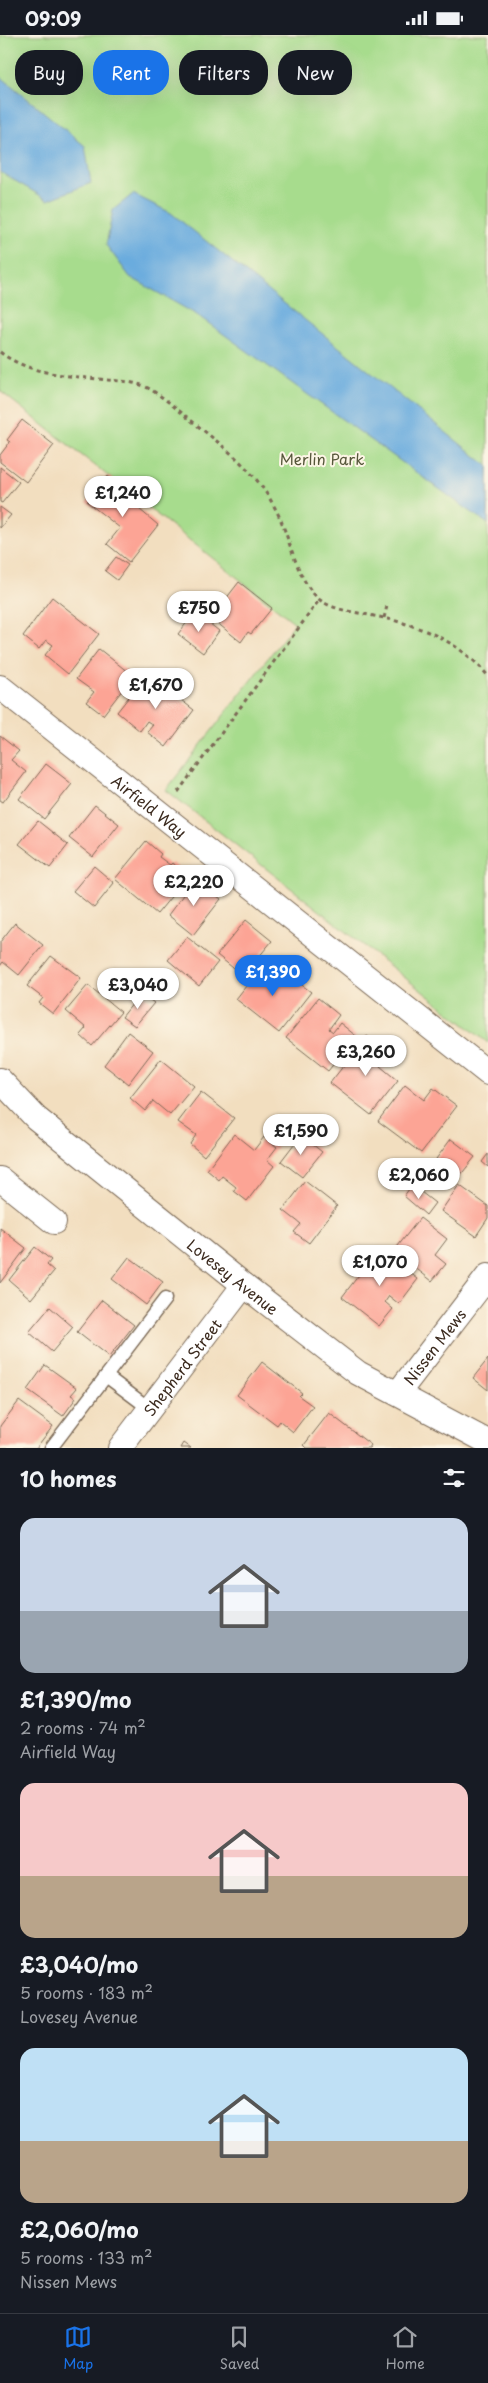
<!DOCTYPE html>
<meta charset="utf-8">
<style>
:root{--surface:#171b24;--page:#20242c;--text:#f1f3f6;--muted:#9ea1a6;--line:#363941;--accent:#1a73e8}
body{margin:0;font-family:"Playpen Sans",sans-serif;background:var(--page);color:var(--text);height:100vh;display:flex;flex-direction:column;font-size:19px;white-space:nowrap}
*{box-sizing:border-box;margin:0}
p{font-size:16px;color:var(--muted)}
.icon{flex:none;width:28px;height:28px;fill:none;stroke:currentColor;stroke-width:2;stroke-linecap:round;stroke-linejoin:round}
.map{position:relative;height:1413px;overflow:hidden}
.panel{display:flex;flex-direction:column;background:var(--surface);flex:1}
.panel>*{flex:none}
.guide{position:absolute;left:15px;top:15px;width:459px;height:45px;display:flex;gap:10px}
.price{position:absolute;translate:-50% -42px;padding:0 11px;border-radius:18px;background:#fff;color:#222;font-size:16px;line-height:32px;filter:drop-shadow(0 1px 2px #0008)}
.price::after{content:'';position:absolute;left:50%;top:30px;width:15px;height:11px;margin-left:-8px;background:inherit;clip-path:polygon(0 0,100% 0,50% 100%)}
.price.selected{background:var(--accent);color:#fff}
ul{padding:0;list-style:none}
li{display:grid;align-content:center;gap:10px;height:265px;padding:0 20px}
li span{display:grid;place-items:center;height:155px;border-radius:15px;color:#555}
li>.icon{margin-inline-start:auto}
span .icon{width:90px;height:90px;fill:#fffc;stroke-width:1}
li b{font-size:21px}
h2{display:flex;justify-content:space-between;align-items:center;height:60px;padding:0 20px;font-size:21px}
.chip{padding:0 18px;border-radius:20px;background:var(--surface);box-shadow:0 5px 20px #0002;font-size:18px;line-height:45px}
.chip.selected{background:var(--accent);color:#fff}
.status{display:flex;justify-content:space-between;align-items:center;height:35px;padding:0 25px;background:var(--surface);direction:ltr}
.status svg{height:14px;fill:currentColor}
.menu{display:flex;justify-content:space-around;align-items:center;height:70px;border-top:1px solid var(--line);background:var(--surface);font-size:14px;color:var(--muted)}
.menu a{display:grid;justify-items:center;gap:2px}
.menu .selected{color:var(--accent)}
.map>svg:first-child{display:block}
.green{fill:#a7dc8d;stroke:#718356}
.water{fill:#6aacde;stroke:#526b7e}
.building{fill:#fca495}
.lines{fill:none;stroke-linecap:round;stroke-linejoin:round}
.lane-casing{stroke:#7b6956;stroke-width:15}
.street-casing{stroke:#7b6956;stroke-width:26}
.path{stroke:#7b6956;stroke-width:3;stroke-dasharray:4 4;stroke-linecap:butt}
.lane{stroke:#fff;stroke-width:12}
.street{stroke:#fff;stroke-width:24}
.labels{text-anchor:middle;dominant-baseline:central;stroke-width:4;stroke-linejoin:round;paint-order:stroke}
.park-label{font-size:15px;fill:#56563a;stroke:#fcf5e5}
.street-label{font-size:15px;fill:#3b2a1e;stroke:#fcf5e5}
</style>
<div class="status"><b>09:09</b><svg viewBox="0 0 49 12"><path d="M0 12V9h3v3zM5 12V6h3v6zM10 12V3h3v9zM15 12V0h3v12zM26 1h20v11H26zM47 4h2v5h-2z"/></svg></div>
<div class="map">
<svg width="488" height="1413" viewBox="0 0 488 1413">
<rect width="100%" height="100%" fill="#fcf5e5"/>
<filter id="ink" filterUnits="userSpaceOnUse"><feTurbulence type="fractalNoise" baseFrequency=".02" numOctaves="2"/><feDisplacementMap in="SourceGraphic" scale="10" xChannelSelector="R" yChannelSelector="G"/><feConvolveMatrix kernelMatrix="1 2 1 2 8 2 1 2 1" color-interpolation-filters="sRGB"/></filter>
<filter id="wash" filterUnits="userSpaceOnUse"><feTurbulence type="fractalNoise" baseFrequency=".0096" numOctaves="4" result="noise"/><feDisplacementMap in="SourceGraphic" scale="20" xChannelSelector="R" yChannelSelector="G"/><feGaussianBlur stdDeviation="1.12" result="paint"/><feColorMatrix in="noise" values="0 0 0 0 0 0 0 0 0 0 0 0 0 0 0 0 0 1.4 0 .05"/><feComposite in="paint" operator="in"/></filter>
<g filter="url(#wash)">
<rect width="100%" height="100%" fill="#f2debf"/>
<!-- green -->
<polygon class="green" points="0,0 488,0 488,1008 166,755 295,588 0,356"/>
<!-- water -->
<g class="water">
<polygon points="0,41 85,111 91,148 48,165 0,137"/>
<polygon points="133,159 171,178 488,431 488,489 197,280 130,242 106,210 113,175"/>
</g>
<g id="blocks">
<!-- building -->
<g class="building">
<polygon points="22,385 54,410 26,447 0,427 0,420 10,407 7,405"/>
<polygon points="0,432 19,447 2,468 0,467"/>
<polygon points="108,441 130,459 126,463 158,490 129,527 107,509 120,493 87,467"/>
<polygon points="0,472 11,480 0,493"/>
<polygon points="116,522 128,530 117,545 105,536"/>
<polygon points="239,547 272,573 251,599 248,597 241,607 211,583"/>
<polygon points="52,562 99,599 68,639 45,620 53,610 46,605 39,614 23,601"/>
<polygon points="195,577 219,596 203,618 178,599"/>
<polygon points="99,614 133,641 103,680 86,667 94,657 76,644"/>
<polygon points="147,639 194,675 166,712 147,697 153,690 147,686 140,696 117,677"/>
<polygon points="0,701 19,716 11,725 26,737 3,767 0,765"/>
<polygon points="46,729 72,749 44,784 19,764"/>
<polygon points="95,770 119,789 93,822 69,803"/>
<polygon points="38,786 68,810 50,833 19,809"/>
<polygon points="146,806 161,819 159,822 170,830 172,828 188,841 157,879 115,844"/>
<polygon points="94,831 114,848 94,873 73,856"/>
<polygon points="195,844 221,864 193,900 168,880"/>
<polygon points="246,885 272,906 243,941 217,920"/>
<polygon points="15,888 43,910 19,940 3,927 0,931 0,907"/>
<polygon points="187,902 218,927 199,951 168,925"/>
<polygon points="51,921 81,943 53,979 39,968 43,963 27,951"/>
<polygon points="264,928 281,941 278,944 283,948 289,940 311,957 279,998 236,964"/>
<polygon points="88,950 121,977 92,1011 80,1000 86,993 66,976"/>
<polygon points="141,958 154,968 135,991 122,982"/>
<polygon points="318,963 339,980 329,994 333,997 340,988 356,1001 328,1036 286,1003"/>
<polygon points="128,997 153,1016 128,1049 104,1030"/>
<polygon points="367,1001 389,1018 380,1031 398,1046 371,1080 330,1048"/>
<polygon points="161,1024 194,1051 170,1080 153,1066 145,1076 130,1063"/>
<polygon points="405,1050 424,1065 433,1053 457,1071 421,1118 378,1086"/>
<polygon points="201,1057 234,1083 204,1121 190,1109 196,1100 178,1087"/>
<polygon points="234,1099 254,1115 264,1102 277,1112 267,1125 274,1131 247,1166 234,1156 236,1152 222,1141 219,1145 207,1135"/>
<polygon points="301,1100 322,1117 302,1142 281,1126"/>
<polygon points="451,1104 475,1122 459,1142 436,1124"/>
<polygon points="488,1119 488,1132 482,1127"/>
<polygon points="305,1146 337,1171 309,1208 294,1197 301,1189 283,1175"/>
<polygon points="412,1150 435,1168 426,1180 404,1161"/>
<polygon points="459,1150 488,1171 488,1183 476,1201 441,1176"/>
<polygon points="420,1183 447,1204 435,1220 446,1229 432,1246 394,1216"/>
<polygon points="0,1193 26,1213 0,1248"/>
<polygon points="35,1212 51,1225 47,1230 54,1236 31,1264 9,1245"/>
<polygon points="379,1214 418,1244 399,1269 389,1261 385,1267 393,1274 379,1291 342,1262"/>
<polygon points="129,1222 163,1247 146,1270 112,1244"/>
<polygon points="102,1265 134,1290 109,1322 77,1297"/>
<polygon points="50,1272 73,1292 52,1317 29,1297"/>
<polygon points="488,1324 488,1355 473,1343"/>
<polygon points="262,1327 302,1358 299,1361 313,1371 293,1397 280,1386 277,1390 237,1360"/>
<polygon points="45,1330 77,1353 71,1360 76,1363 63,1381 27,1355"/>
<polygon points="19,1366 53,1391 36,1413 0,1413 0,1391"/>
<polygon points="329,1378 371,1410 369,1413 307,1413 304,1410"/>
<polygon points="184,1408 191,1413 181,1413"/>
</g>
</g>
</g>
<g filter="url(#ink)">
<use href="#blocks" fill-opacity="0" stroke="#7b6956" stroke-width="1"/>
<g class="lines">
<!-- lane casing -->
<g class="lane-casing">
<g id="lane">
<polyline points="106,1341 150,1374"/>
<polyline points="51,1413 165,1264"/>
</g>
</g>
<!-- street casing -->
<g class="street-casing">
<g id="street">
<path id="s1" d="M0 652 488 1038"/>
<path id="s2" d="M0 1045 36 1083 244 1250 358 1338 488 1407"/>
<polyline points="0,1144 54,1187"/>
<path id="s3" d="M398 1358 488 1241"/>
<path id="s4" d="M120 1413 244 1250"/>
</g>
</g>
<!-- path -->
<g class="path">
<path d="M0 317C29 340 72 341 108 345 121 346 137 347 148 353 164 362 179 376 193 387 229 416 259 438 279 481 291 507 297 546 320 565 335 576 357 577 374 581 417 589 460 606 488 641"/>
<polyline points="384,583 387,571"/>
<polyline points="178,757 320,564"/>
</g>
<!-- lane -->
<use href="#lane" class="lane"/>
<!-- street -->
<use href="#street" class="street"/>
</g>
</g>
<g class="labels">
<!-- park labels -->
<g class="park-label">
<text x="322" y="423">Merlin Park</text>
</g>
<!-- street labels -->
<g class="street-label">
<text stroke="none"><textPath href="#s1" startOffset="191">Airfield Way</textPath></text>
<text stroke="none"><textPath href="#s2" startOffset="305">Lovesey Avenue</textPath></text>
<text stroke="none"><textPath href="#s3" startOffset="59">Nissen Mews</textPath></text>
<text stroke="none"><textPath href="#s4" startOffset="102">Shepherd Street</textPath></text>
</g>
</g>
</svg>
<b class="price" style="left:123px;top:483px">£1,240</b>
<b class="price" style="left:199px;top:598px">£750</b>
<b class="price" style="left:156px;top:675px">£1,670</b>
<b class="price" style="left:194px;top:872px">£2,220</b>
<b class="price selected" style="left:273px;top:962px">£1,390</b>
<b class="price" style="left:138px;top:975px">£3,040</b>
<b class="price" style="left:366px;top:1042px">£3,260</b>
<b class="price" style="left:301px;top:1121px">£1,590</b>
<b class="price" style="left:419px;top:1165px">£2,060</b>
<b class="price" style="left:380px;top:1252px">£1,070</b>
<div class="guide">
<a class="chip">Buy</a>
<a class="chip selected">Rent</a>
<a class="chip">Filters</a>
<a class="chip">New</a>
</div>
</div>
<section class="panel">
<h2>10 homes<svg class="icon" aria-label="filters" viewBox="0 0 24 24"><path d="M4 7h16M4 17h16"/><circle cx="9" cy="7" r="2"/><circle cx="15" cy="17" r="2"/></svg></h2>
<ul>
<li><span style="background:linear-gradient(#c9d6e8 60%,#9aa5b1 0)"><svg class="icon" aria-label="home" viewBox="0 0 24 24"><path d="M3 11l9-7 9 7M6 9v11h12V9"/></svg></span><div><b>£1,390/mo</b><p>2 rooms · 74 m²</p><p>Airfield Way</p></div></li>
<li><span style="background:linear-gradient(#f6c9c9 60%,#b9a48a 0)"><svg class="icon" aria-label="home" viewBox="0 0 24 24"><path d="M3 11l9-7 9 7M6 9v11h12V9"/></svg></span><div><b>£3,040/mo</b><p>5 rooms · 183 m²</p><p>Lovesey Avenue</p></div></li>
<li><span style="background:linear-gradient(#bfe0f5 60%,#b9a48a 0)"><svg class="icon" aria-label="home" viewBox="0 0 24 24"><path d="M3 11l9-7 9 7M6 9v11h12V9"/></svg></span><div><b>£2,060/mo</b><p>5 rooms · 133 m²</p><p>Nissen Mews</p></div></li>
</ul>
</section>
<nav class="menu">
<a class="selected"><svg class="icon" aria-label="map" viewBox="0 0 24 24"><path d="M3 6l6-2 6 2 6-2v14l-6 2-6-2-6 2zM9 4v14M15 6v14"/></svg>Map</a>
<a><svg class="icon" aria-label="saved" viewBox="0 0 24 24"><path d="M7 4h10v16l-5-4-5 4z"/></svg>Saved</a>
<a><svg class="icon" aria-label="home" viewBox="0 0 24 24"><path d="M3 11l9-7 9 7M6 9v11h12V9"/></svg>Home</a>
</nav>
